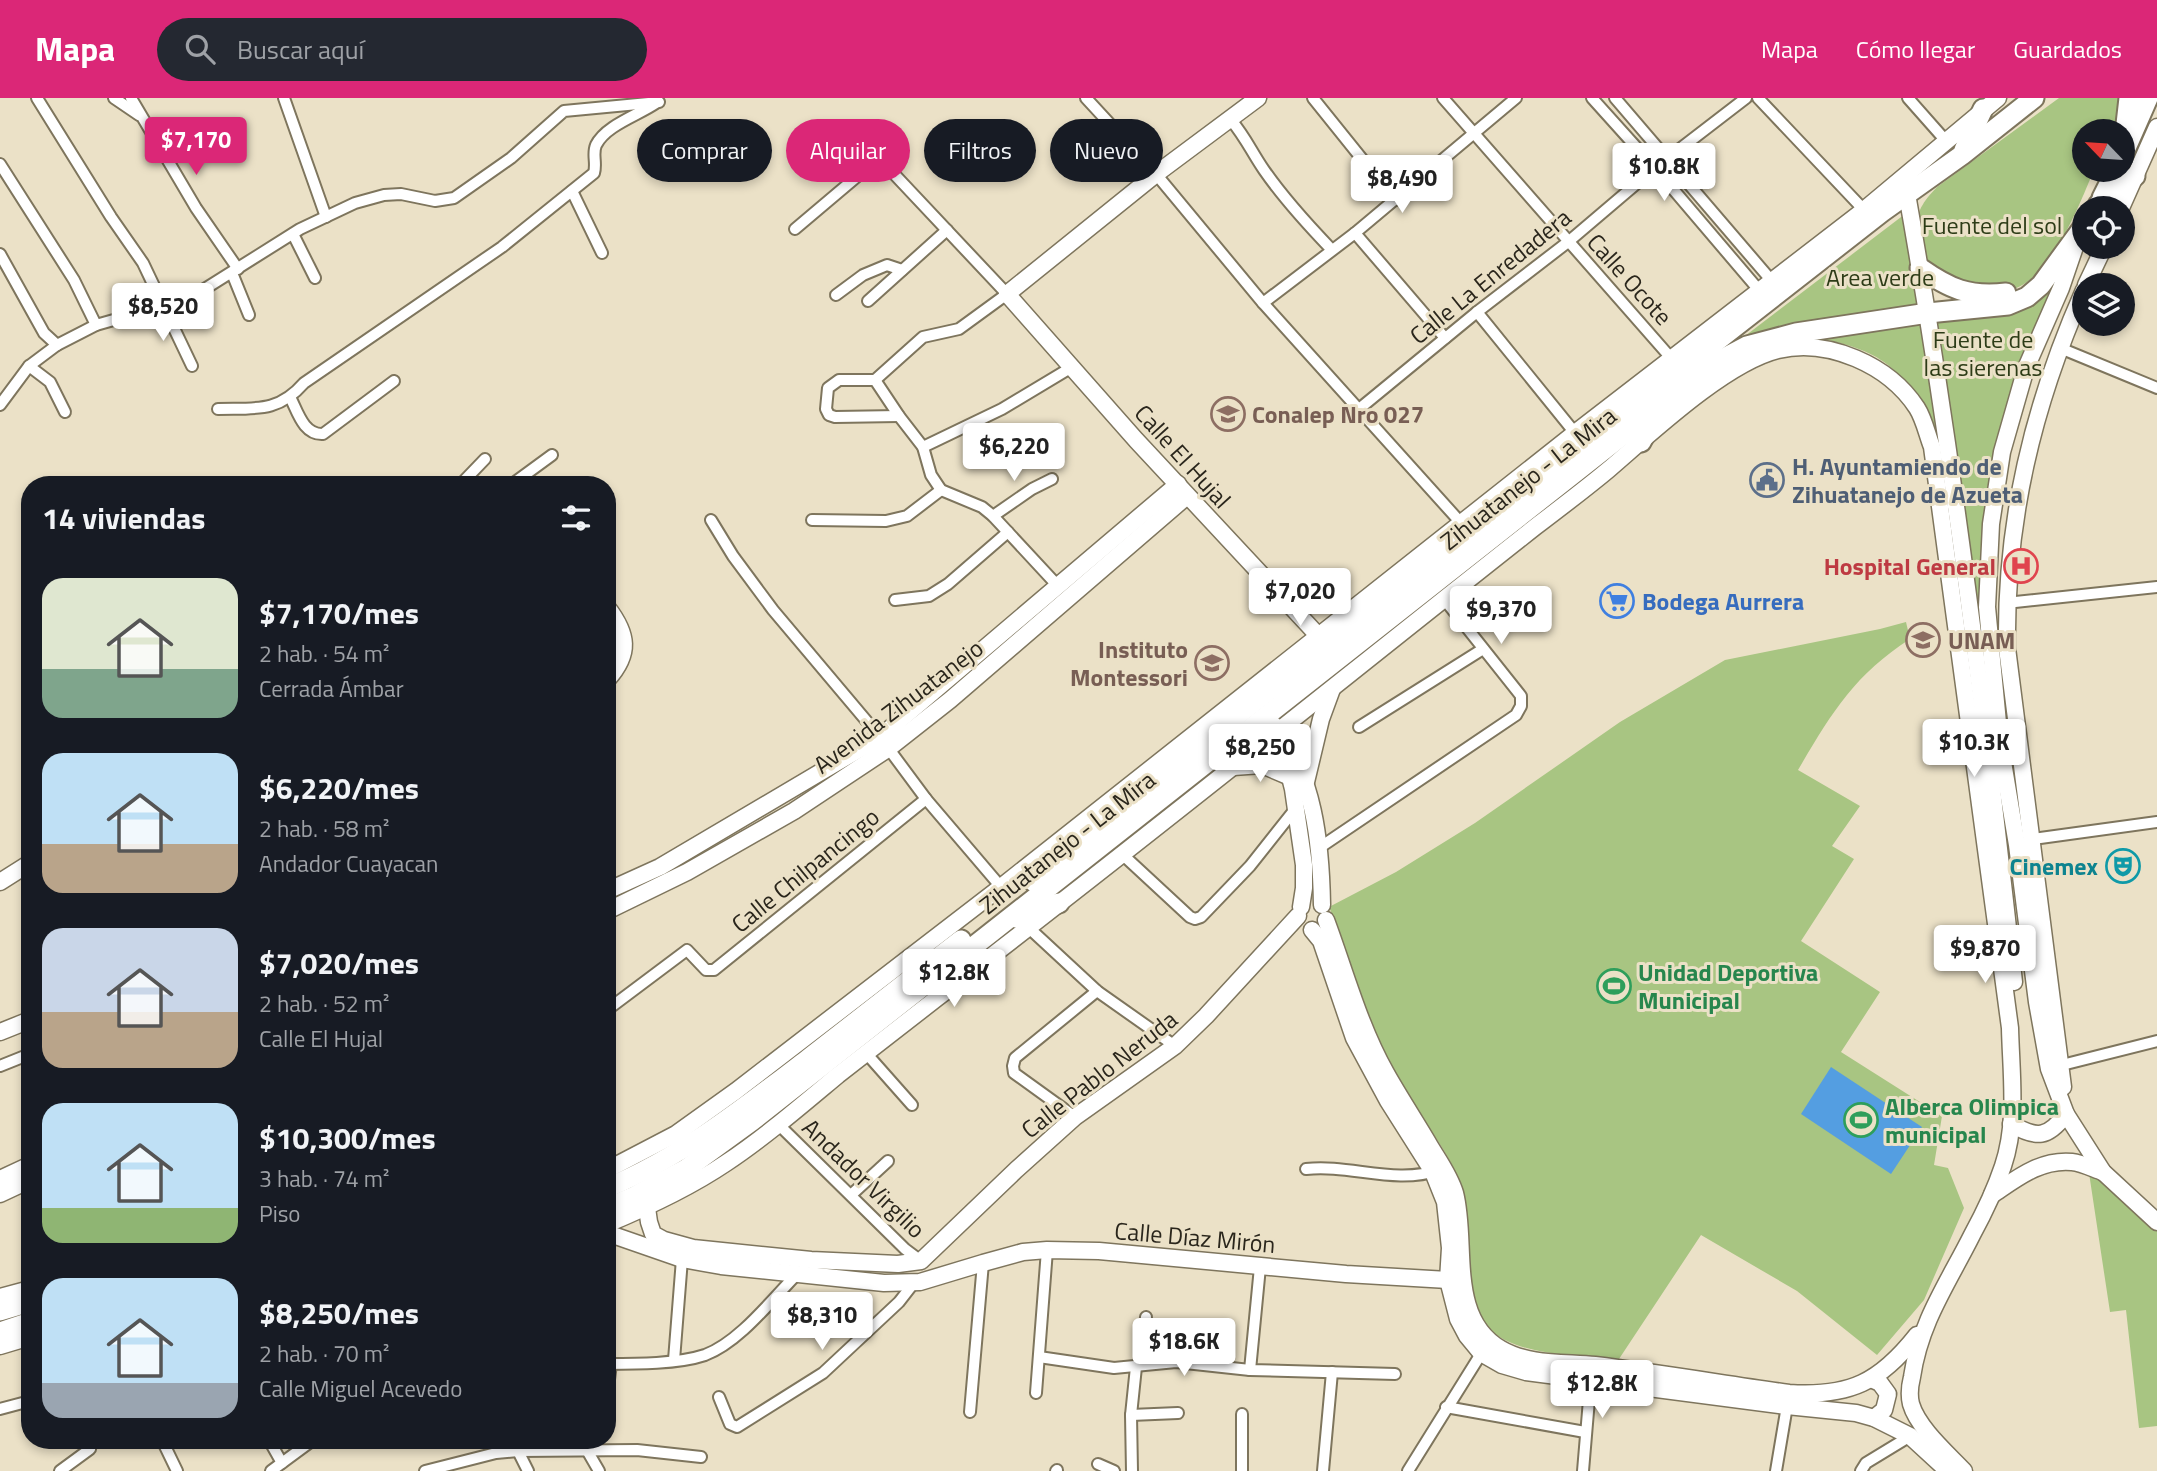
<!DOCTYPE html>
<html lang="es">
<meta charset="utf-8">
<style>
:root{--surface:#171b24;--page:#242831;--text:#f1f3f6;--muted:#9ea1a6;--accent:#db2777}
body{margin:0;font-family:"Titillium Web",sans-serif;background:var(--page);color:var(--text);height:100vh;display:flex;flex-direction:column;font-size:26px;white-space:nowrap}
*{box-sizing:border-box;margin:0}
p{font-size:23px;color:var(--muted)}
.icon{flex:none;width:38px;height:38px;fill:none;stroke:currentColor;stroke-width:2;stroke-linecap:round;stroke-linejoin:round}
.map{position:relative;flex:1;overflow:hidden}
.details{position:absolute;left:21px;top:378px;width:595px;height:973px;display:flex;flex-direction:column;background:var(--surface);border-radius:28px;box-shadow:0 4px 10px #0003}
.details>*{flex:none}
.top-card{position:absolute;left:637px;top:21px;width:665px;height:63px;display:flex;gap:14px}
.needle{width:46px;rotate:295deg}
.buttons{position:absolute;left:2072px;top:21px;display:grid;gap:14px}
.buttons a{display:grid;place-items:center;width:63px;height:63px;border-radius:50%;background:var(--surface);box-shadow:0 4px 10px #0003;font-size:35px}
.price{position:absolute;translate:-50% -60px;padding:0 16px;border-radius:7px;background:#fff;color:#222;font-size:23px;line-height:46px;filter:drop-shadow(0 2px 4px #0008)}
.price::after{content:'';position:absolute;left:50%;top:42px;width:21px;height:16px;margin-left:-10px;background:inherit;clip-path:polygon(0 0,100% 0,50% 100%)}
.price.selected{background:var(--accent);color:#fff}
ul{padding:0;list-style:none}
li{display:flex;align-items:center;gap:21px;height:175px;padding:0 21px}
li span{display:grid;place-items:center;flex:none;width:196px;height:140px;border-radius:21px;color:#555}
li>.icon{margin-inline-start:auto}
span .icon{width:84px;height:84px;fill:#fffc;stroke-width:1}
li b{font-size:30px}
h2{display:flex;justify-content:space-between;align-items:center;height:84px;padding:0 21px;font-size:30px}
.tag{padding:0 24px;border-radius:32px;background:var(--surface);box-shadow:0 4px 10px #0003;font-size:24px;line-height:63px}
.tag.selected{background:var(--accent);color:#fff}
header{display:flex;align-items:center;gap:42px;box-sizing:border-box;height:98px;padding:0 35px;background:var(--accent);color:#fff}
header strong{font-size:33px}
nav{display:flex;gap:38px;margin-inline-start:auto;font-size:24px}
.search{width:490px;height:63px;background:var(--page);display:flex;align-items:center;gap:18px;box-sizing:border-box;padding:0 24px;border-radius:38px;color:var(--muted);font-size:26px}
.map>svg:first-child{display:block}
.park{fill:#a8c582}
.water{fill:#549ee1}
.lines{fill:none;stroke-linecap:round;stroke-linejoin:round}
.street-casing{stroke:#7e755d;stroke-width:14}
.secondary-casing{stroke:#7e755d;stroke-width:19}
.highway-casing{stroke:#7e755d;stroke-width:23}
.street{stroke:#fff;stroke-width:10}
.secondary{stroke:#fff;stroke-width:16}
.highway{stroke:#fff;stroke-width:19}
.labels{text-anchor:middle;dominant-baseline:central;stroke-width:6;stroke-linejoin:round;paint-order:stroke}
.park-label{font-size:24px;fill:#2d3c17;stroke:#ebe1c7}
.street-label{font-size:24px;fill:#2a261c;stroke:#ebe1c7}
.education-label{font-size:24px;font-weight:bold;fill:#785e54;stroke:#ebe1c7;text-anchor:start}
.service-label{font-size:24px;font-weight:bold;fill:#4e5e75;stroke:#ebe1c7;text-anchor:start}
.health-label{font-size:24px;font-weight:bold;fill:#be3a42;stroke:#ebe1c7;text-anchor:end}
.shop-label{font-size:24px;font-weight:bold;fill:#366cbe;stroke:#ebe1c7;text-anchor:start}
.culture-label{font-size:24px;font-weight:bold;fill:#0d838f;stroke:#ebe1c7;text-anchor:end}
.leisure-label{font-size:24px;font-weight:bold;fill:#27864d;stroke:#ebe1c7;text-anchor:start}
</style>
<header>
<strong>Mapa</strong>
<div class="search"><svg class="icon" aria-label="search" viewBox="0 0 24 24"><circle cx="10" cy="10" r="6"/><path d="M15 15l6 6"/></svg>Buscar aquí</div>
<nav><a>Mapa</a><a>Cómo llegar</a><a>Guardados</a></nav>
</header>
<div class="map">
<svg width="2157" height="1373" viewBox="0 0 2157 1373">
<rect width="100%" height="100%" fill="#ebe1c7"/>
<!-- park -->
<g class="park">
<path d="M2059 0H2123L2122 7 2111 33H2084V72H2094C2079 107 2049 188 2005 193 1996 194 1982 193 1973 191 1959 188 1935 169 1922 161 1917 125 1910 117 1937 89Z"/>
<polygon points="1905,116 1923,207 1745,238"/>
<polygon points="2060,183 2027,251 1983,515 1977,517 1936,220 2050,189"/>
<path d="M1921 222 1939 339H1935C1908 278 1890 254 1822 241Z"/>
<path d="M1906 524 1910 541C1854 577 1831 616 1798 672L1860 708 1832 748 1854 761 1801 843 1880 894 1841 954 1942 1018 1934 1067 1948 1070 1964 1110 1924 1202 1877 1257 1797 1193 1701 1137 1619 1261C1580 1257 1516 1259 1487 1229 1457 1199 1474 1133 1463 1095 1449 1045 1408 1009 1386 963 1362 914 1351 859 1329 809L1396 774 1475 725 1620 624 1725 562 1880 531Z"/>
<polygon points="2089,1075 2110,1088 2157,1133 2157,1328 2139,1330 2126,1212 2110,1214"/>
</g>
<!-- water -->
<polygon class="water" points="1831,969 1922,1029 1891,1076 1801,1016"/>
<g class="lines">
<!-- street casing -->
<g class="street-casing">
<g id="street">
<polyline points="37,0 111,119 143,165 192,268"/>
<polyline points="114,0 139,17"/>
<polyline points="131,0 196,110 238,171"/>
<polyline points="284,0 326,119"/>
<polyline points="1086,0 1156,76 1263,205 1462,426"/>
<polyline points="1313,0 1395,102"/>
<polyline points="1443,0 1671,260"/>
<polyline points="1592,0 1655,70 1758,191"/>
<polyline points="1615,0 1771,182"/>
<polyline points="1758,0 1864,112"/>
<polyline points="1908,0 1946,43"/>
<path d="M1231 22C1246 40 1251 53 1264 72 1284 101 1307 126 1331 151"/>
<polyline points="0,66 74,182 96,227"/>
<polyline points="572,93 602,155"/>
<polyline points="795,131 879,60 1007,196 959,231 923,239 875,282 839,282 828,290 826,311 829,317 835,319 899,318"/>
<polyline points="1355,135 1445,240"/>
<polyline points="293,136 315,180"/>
<polyline points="0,156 44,235 57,247"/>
<polyline points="232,175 249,217"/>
<polyline points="836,197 863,177 887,167 902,172"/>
<polyline points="868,203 947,132"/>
<polyline points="1263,205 1355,135 1516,0"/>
<polyline points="1477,214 1575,335"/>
<polyline points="2060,250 2157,290"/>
<polyline points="29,268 50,284 65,314"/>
<polyline points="875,282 899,318 923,349 931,377 941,392 982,409 993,418 1057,487"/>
<path d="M291 301C298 315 304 337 323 336L394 283"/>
<polyline points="0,307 29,268 57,247 96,227 163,208 203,192 300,131 355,105 384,97 401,96 435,103 454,100 511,60 564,13 659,4"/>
<path d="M218 311C255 310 278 315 304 285L502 149 594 75C597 65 592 56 596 47 606 27 639 17 656 5"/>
<polyline points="1359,311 1477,214 1568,144 1655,70 1746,0"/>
<polyline points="923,349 1002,311 1072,269"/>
<polyline points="460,387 485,361"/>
<polyline points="511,387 552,357"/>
<polyline points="993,418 1032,391 1052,381"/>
<polyline points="711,422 733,458 773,512 880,639 926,701 1001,789"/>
<polyline points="812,422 886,423 907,418 941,392"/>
<polyline points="895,502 929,498 948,486 1008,434"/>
<polyline points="2006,505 2157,489"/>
<polyline points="1359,629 1483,551"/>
<polyline points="2033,741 2157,724"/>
<polyline points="1319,750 1516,617 1521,608 1521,598 1444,501"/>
<polyline points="1122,756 1190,819 1195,821 1201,819 1250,768 1296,710"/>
<polyline points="1029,830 1097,893 1175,948"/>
<polyline points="607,912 687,852 706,872 714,872 926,701"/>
<polyline points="866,955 912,1007"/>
<polyline points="0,968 30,956"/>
<polyline points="2054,969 2157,943"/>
<polyline points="1075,1019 1014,975 1013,968 1015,960 1097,893"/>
<polyline points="778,1026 905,1151 921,1163"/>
<path d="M1306 1071C1350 1066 1395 1087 1439 1072"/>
<polyline points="851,1097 888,1063"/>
<polyline points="1039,1259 1114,1270 1176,1264 1250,1272 1395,1276"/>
<polyline points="674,1262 682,1161"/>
<path d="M607 1266C636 1266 678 1266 705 1257 740 1244 773 1200 799 1174"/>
<polyline points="1142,1267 1146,1219"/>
<polyline points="1250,1272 1260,1169"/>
<polyline points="1036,1295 1047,1152"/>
<polyline points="607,1297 611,1266"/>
<polyline points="719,1299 730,1326 737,1329 823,1275 899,1204 913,1186"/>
<polyline points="1446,1309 1585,1334"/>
<polyline points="0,1311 30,1303"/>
<polyline points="970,1314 983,1165"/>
<polyline points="1131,1317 1178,1315"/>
<polyline points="162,1342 177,1373"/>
<polyline points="269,1342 282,1365"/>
<polyline points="518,1353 528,1373"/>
<polyline points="588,1354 599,1373"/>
<polyline points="1098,1366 1114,1373"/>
<polyline points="60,1373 90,1351 87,1342"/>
<polyline points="271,1373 313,1342"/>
<polyline points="425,1373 496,1355 518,1353 637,1352 701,1359"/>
<polyline points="1056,1373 1057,1372"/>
<polyline points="1132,1373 1131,1317 1136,1269"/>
<polyline points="1242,1373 1242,1316"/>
<polyline points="1323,1373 1332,1274"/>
<polyline points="1408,1373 1484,1251"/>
<polyline points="1583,1373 1591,1278"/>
<polyline points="1776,1373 1788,1302"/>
<polyline points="1861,1373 1866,1365 1912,1337"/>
</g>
</g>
<!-- secondary casing -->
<g class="secondary-casing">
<g id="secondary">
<polyline points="1258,0 1156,76 1007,196 1136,342 1326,546"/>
<path d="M1907 96C1953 356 1985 620 2014 884"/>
<polyline points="2121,110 2157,29"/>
<polyline points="2077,143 2061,190 2026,270 2002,354 1991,426 1987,509 2000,646 2017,747 2037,904 2049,971 2066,1016 2103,1074 2157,1124"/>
<polyline points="2086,187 2104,149"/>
<path d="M607 509C628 536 631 556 607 582"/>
<path d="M1274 627C1314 676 1321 745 1322 807"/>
<polyline points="1261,633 1290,679 1293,691 1304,767 1304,790 1301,809"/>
<polyline points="1233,669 1262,667 1290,679"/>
<polyline points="1306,684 1321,621 1332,591"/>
<polyline points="0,784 30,765"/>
<polyline points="607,793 660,769 880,639 1178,386"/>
<polyline points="607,813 687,774 794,713 889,650 950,602 1187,398"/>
<path d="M1326 822C1345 873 1359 927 1386 975 1400 1000 1416 1024 1430 1048 1439 1063 1450 1078 1455 1095 1468 1145 1447 1220 1501 1251 1528 1267 1565 1264 1595 1267 1660 1275 1725 1286 1789 1295 1850 1299 1880 1284 1917 1237"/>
<polyline points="1312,832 1321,843 1354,940 1388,1003 1433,1074 1445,1104 1450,1150 1448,1182 1458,1221 1467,1238 1481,1255 1502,1267 1526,1274 1787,1308 1856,1315 1874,1320 1910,1338 1948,1373"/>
<polyline points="0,934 30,922"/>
<path d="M2063 989 2007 550C2005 423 2033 307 2084 192"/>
<path d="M2011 1026C2037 1041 2048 1040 2066 1016"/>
<polyline points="607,1072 676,1036 736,993 1001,789 1575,335 1864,112 1998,0"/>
<polyline points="0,1081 30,1067"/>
<polyline points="0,1096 30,1082"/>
<path d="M1992 1097C2016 1081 2040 1061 2072 1064 2082 1065 2094 1071 2103 1074"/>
<polyline points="647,1110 649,1124 653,1136 664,1142 693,1150 811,1162 898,1166 921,1163 1016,1072 1075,1019 1175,948 1206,918 1298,818"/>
<path d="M607 1126C648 1109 689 1090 726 1065 765 1039 802 1007 838 977 871 951 904 926 937 900 1139 746 1336 586 1535 429 1560 410 1584 392 1608 372 1650 336 1725 265 1778 252 1828 240 1889 267 1917 310 1924 321 1927 336 1932 349L2010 930C2011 975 2018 1024 2003 1068 1995 1092 1984 1115 1972 1137 1948 1185 1920 1224 1912 1279 1910 1287 1909 1298 1911 1306 1918 1330 1947 1355 1964 1373"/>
<polyline points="607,1135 682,1161 721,1168 884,1185 920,1184 983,1165 1023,1154 1047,1152 1099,1153 1346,1176 1448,1182"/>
<polyline points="0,1199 30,1191"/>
<polyline points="0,1248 30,1239"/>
<polyline points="1871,1281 1880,1285 1888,1296 1884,1312 1874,1320"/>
</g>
</g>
<!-- highway casing -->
<g class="highway-casing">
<g id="highway">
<polyline points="2123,34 2126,26 2129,0"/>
<polyline points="1964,52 1983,11"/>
<polyline points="2123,57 2148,0"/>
<polyline points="2102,100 2116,72"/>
<polyline points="2098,107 2135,78"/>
<path d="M1920 170C1950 191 1968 199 2006 195"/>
<polyline points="1641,344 1657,314"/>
<polyline points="1034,784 1244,612 1882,114 1962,57 2034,0"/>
<polyline points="1016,820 1059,805"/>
<path d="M607 1090C682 1059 745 1009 809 960 859 921 910 881 961 842"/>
<polyline points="607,1110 635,1098 686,1071 752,1023 1713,266 1747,248 1796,235 1928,215 2008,207 2027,199 2041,187 2084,128"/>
<polyline points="0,1213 30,1204"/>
<polyline points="0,1234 30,1224"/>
</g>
</g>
<!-- street -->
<use href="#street" class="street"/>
<!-- secondary -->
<use href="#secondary" class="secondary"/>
<!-- highway -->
<use href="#highway" class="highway"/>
</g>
<!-- icons -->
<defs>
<g id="school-ring" transform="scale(1.75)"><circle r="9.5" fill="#ebe1c7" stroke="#8d6e63" stroke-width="1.5"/><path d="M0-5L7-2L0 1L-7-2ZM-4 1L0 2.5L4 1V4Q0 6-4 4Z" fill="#8d6e63"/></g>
<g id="civic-ring" transform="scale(1.75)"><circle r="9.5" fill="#ebe1c7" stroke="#5c6f8a" stroke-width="1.5"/><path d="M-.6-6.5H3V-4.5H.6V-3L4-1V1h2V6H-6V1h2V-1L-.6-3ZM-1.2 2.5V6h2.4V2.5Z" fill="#5c6f8a"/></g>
<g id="hospital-ring" transform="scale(1.75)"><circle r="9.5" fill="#ebe1c7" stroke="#e0444e" stroke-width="1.5"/><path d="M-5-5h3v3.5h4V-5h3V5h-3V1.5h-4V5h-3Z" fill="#e0444e"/></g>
<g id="supermarket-ring" transform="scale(1.75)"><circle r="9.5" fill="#ebe1c7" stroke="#3f7fe0" stroke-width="1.5"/><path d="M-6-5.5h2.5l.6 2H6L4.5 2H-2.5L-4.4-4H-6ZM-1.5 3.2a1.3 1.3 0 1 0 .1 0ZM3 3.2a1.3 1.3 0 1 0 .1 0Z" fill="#3f7fe0"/></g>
<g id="theatre-ring" transform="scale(1.75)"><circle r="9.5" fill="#ebe1c7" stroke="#0f9aa8" stroke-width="1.5"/><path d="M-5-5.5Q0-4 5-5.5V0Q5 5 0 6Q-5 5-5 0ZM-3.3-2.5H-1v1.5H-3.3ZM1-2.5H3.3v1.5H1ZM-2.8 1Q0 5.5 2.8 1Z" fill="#0f9aa8"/></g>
<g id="stadium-ring" transform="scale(1.75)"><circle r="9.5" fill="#ebe1c7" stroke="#2e9e5b" stroke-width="1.5"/><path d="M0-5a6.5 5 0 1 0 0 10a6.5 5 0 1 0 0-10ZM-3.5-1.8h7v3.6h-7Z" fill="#2e9e5b"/></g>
</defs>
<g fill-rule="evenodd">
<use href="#school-ring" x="1228" y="316"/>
<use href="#civic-ring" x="1767" y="382"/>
<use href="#hospital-ring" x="2021" y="468"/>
<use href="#supermarket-ring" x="1617" y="503"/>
<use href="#school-ring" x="1923" y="542"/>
<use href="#school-ring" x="1212" y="565"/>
<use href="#theatre-ring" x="2123" y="768"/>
<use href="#stadium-ring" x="1614" y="888"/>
<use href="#stadium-ring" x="1861" y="1022"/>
</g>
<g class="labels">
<!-- park labels -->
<g class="park-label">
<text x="1992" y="127">Fuente del sol</text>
<text x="1880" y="179">Area verde</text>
<text x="1983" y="241">Fuente de<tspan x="1983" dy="28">las sierenas</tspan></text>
</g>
<!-- street labels -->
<g class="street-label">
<text transform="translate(1490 178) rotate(-39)">Calle La Enredadera</text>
<text transform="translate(1630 181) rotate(48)">Calle Ocote</text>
<text transform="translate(1183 358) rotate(48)">Calle El Hujal</text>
<text transform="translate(1528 380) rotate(-38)">Zihuatanejo - La Mira</text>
<text transform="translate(898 608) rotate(-37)">Avenida Zihuatanejo</text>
<text transform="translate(1067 744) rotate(-38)">Zihuatanejo - La Mira</text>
<text transform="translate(805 772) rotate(-39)">Calle Chilpancingo</text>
<text transform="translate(1099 976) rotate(-38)">Calle Pablo Neruda</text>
<text transform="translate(864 1080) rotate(44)">Andador Virgilio</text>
<text transform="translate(1195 1139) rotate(5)">Calle Díaz Mirón</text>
</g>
<!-- education labels -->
<g class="education-label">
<text x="1252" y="316">Conalep Nro 027</text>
<text x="1948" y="542">UNAM</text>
<text x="1188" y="551" text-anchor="end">Instituto<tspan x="1188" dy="28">Montessori</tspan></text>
</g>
<!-- service labels -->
<g class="service-label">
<text x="1792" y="368">H. Ayuntamiendo de<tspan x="1792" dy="28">Zihuatanejo de Azueta</tspan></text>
</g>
<!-- health labels -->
<g class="health-label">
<text x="1996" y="468">Hospital General</text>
</g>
<!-- shop labels -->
<g class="shop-label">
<text x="1642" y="503">Bodega Aurrera</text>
</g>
<!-- culture labels -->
<g class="culture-label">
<text x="2098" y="768">Cinemex</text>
</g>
<!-- leisure labels -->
<g class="leisure-label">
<text x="1638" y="874">Unidad Deportiva<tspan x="1638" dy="28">Municipal</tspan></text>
<text x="1885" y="1008">Alberca Olimpica<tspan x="1885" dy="28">municipal</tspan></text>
</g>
</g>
</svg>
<div class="buttons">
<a><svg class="needle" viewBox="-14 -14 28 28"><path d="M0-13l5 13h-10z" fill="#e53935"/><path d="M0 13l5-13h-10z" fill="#9ea1a6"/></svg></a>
<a><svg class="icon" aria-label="locate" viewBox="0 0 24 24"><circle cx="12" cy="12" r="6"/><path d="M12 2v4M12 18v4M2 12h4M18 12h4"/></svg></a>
<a><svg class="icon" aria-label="layers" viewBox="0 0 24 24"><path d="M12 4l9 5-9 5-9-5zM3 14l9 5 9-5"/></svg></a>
</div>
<b class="price selected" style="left:196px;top:79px">$7,170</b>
<b class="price" style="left:1664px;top:105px">$10.8K</b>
<b class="price" style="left:1402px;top:117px">$8,490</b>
<b class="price" style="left:163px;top:245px">$8,520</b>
<b class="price" style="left:1014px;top:385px">$6,220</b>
<b class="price" style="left:1300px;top:530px">$7,020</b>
<b class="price" style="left:1501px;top:548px">$9,370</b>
<b class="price" style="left:1974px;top:681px">$10.3K</b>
<b class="price" style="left:1260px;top:686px">$8,250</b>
<b class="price" style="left:1985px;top:887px">$9,870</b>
<b class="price" style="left:954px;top:911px">$12.8K</b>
<b class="price" style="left:822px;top:1254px">$8,310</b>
<b class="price" style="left:1184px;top:1280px">$18.6K</b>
<b class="price" style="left:1602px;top:1322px">$12.8K</b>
<div class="top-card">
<a class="tag">Comprar</a>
<a class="tag selected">Alquilar</a>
<a class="tag">Filtros</a>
<a class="tag">Nuevo</a>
</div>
<section class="details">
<h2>14 viviendas<svg class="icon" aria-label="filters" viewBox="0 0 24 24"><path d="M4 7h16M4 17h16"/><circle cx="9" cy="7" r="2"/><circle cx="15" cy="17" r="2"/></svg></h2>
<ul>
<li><span style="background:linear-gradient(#dfe7d0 65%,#7fa58c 0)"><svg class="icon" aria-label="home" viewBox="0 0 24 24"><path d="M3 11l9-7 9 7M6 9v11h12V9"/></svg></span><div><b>$7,170/mes</b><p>2 hab. · 54 m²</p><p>Cerrada Ámbar</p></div></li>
<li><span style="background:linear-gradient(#bfe0f5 65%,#b9a48a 0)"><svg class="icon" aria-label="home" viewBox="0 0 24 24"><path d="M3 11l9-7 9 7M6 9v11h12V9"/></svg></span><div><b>$6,220/mes</b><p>2 hab. · 58 m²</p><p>Andador Cuayacan</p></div></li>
<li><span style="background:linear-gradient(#c9d6e8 60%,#b9a48a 0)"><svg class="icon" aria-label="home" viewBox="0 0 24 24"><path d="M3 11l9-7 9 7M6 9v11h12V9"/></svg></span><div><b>$7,020/mes</b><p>2 hab. · 52 m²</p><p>Calle El Hujal</p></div></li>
<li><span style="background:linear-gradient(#bfe0f5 75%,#8fb573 0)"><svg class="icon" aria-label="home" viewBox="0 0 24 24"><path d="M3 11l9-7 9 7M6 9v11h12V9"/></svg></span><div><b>$10,300/mes</b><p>3 hab. · 74 m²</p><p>Piso</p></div></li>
<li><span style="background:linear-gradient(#bfe0f5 75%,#9aa5b1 0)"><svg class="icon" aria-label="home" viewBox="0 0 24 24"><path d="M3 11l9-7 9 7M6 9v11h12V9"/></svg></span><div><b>$8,250/mes</b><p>2 hab. · 70 m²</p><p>Calle Miguel Acevedo</p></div></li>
</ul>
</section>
</div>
